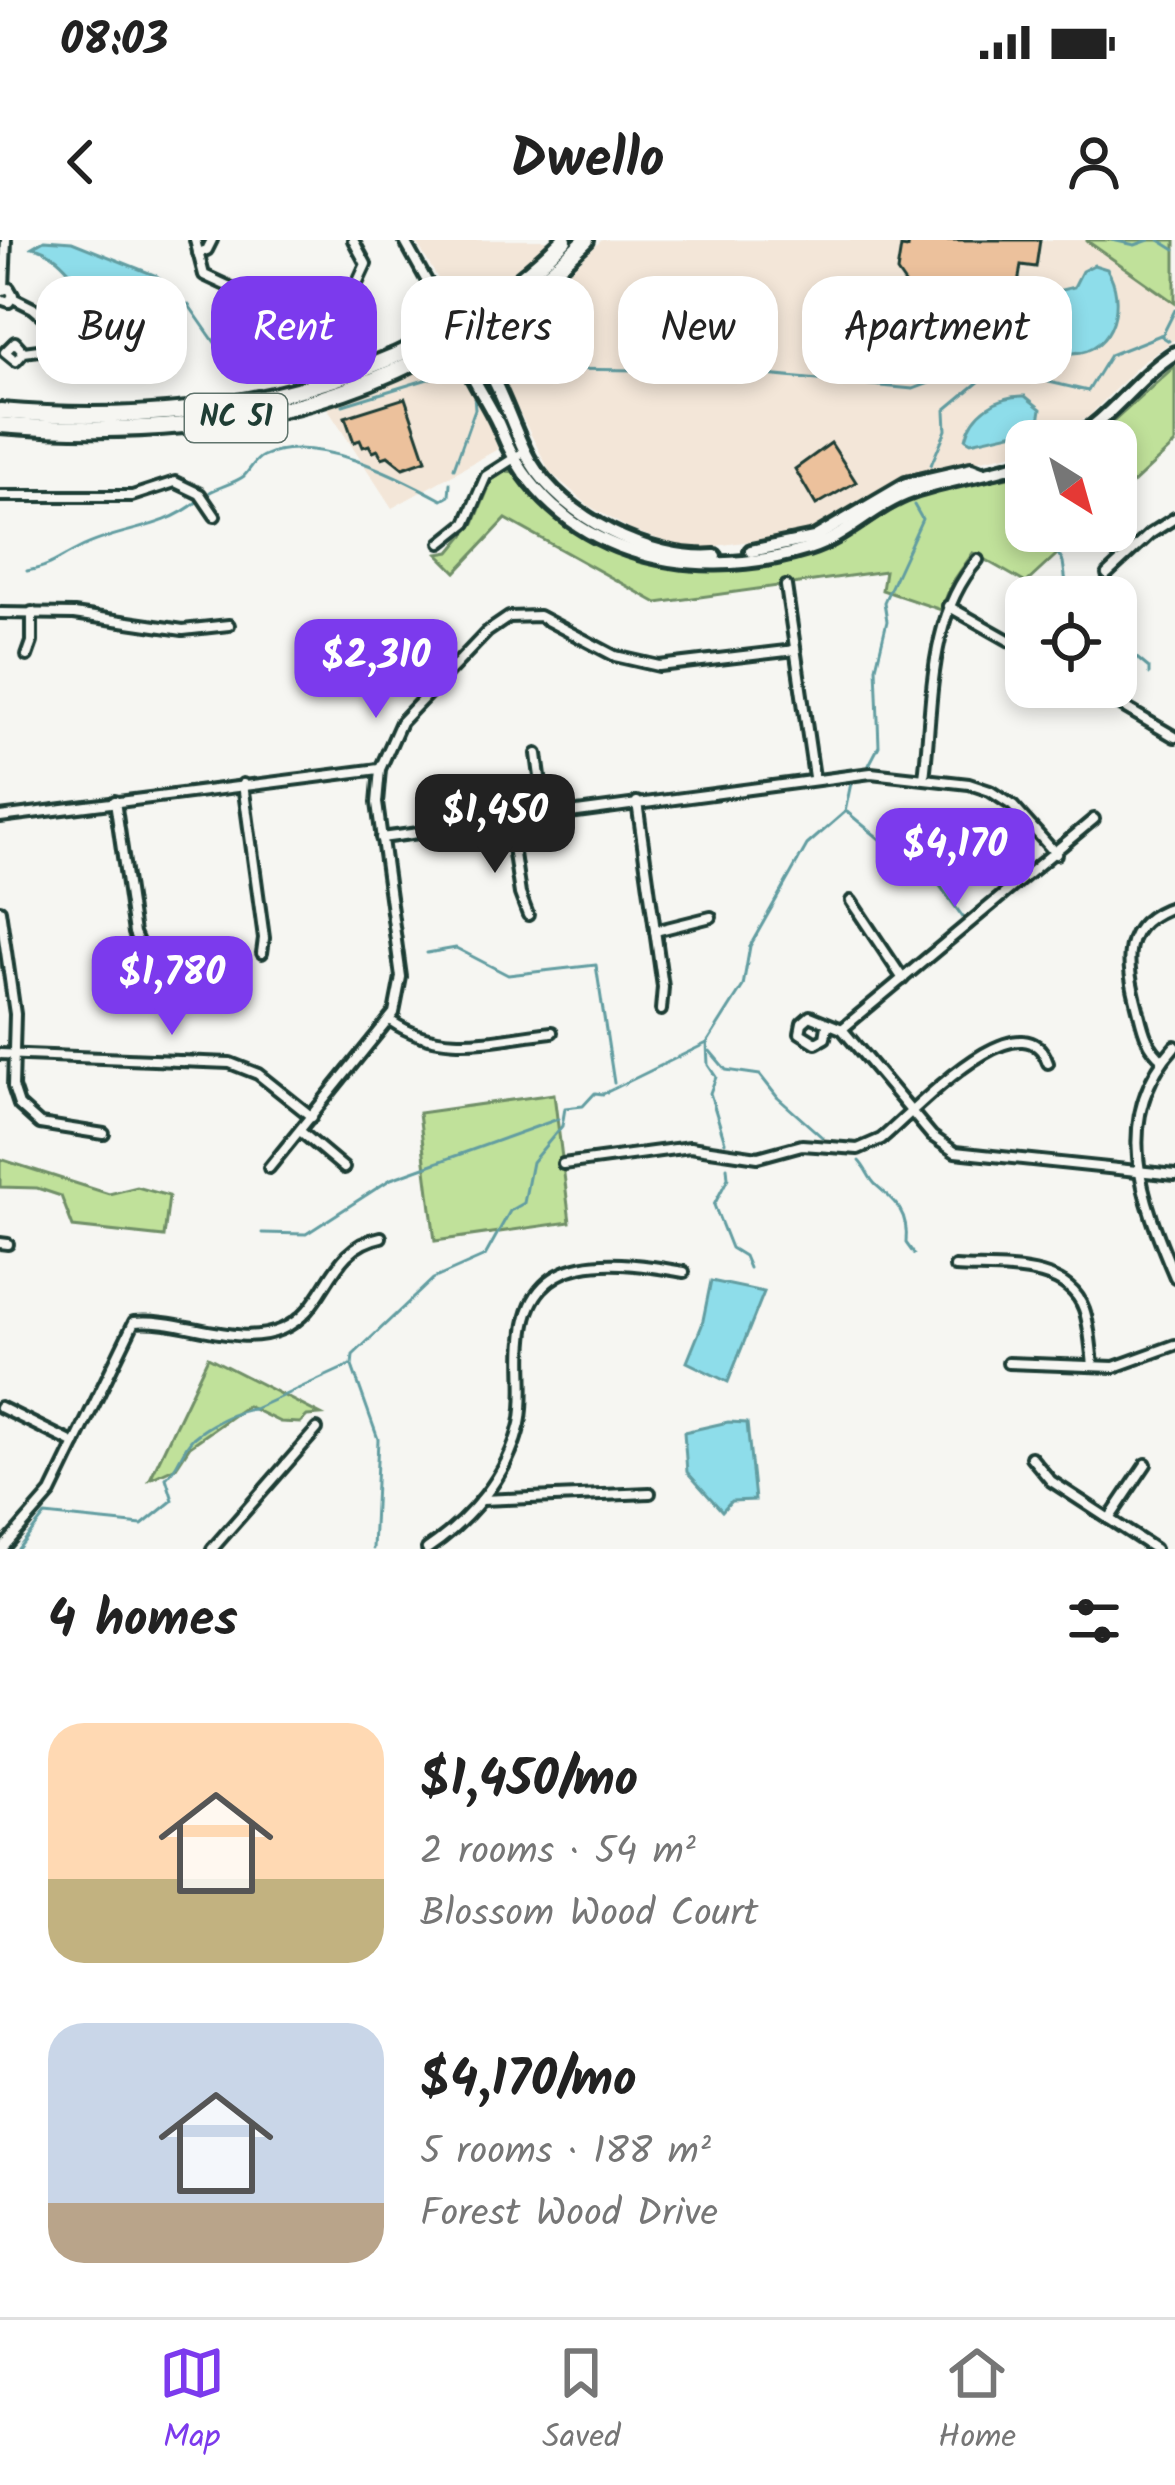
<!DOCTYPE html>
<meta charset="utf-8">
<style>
:root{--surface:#fff;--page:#f2f2f2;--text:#222;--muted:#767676;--line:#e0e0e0;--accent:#7c3aed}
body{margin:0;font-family:Kalam,sans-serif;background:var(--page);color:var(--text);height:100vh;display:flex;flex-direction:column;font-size:45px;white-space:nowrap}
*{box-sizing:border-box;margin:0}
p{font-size:39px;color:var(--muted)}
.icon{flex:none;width:66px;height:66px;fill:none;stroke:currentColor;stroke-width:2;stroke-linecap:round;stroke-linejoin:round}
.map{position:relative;height:1309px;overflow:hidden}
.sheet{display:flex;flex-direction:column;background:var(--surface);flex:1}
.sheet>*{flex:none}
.banner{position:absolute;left:36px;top:36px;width:1104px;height:108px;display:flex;gap:24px}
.needle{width:78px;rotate:143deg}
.tools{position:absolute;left:1005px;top:180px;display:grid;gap:24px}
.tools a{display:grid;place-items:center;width:132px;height:132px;border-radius:24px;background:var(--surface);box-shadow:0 6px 18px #0003;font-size:60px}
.price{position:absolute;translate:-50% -102px;padding:0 27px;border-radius:24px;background:var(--accent);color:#fff;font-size:39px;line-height:78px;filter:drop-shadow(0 3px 6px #0008)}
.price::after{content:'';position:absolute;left:50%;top:72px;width:36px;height:27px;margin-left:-18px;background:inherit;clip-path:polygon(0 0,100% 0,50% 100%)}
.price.current{background:#222;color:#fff}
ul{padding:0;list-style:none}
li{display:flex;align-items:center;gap:36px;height:300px;padding:0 48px}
li span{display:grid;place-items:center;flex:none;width:336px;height:240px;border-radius:36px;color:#555}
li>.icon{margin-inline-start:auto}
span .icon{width:144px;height:144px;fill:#fffc;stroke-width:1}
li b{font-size:51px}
h2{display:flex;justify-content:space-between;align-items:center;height:144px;padding:0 48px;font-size:51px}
.tag{padding:0 42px;border-radius:36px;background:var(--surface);box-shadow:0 6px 18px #0003;font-size:42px;line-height:108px}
.tag.current{background:var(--accent);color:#fff}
.status{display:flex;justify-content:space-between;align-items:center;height:84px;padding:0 60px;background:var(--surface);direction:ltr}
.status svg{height:33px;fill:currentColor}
header{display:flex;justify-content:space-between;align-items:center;height:156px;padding:0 48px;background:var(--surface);font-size:54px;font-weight:600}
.tab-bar{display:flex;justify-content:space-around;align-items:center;height:168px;border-top:3px solid var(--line);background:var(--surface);font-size:33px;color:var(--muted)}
.tab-bar a{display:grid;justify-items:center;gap:6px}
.tab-bar .current{color:var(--accent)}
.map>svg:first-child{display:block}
.built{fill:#f3e6d8}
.green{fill:#c0e19a;stroke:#708f67;stroke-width:3}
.water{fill:#8eddea;stroke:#629da1;stroke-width:3}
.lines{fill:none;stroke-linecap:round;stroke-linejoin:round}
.stream{stroke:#629da1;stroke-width:3}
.building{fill:#ecc19c;stroke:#1f3d34;stroke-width:3}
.street-casing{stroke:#1f3d34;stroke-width:16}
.secondary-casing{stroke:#1f3d34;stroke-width:20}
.primary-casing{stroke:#1f3d34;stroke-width:22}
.street{stroke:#f6f6f2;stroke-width:8}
.secondary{stroke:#f6f6f2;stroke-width:10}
.primary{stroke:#f6f6f2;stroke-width:14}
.labels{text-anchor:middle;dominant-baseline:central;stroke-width:9;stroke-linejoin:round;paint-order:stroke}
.shield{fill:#f6f6f2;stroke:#60746d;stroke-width:3}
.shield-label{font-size:30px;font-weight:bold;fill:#1f3d34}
</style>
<div class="status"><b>08:03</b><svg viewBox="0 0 49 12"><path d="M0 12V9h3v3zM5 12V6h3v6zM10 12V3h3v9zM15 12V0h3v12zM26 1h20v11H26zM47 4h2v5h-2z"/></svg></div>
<header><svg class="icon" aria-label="back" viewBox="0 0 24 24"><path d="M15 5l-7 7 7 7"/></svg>Dwello<svg class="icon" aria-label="person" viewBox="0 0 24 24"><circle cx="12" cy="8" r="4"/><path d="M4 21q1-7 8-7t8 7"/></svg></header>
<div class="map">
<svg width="1175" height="1309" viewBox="0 0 1175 1309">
<rect width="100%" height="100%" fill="#f6f6f2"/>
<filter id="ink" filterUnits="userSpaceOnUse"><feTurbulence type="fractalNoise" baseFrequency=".00833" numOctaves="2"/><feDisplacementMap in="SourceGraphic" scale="24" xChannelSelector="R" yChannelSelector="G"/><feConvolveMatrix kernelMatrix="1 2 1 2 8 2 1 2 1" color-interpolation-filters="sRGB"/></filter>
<g filter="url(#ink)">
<!-- built -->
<g class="built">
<polygon points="415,0 551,0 497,46 444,49"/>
<polygon points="602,0 1087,0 1175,63 1175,99 1139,125 1088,177 1047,201 1026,201 1026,209 1006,215 912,234 835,280 800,294 709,307 679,306 631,290 589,266 550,232 482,99 538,60"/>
<polygon points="449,118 457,121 481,164 498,209 392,268 327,168"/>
</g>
<!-- green -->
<g class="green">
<polygon points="1175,0 1175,63 1087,1 1087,0"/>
<polygon points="1175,126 1175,204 1116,259 1116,201 1092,201"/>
<path d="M506 231 515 232C574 312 653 338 749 325 780 321 810 316 838 303 869 288 894 265 927 253 959 242 994 242 1026 233V291H1082L1026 343 973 313 952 343 941 370 882 350 885 331 657 363 506 279 456 332 438 314 450 312 474 283 492 240Z"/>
<polygon points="554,854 570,982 435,1001 419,873"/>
<polygon points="0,919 109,954 137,947 169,956 164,997 73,987 61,956 37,948 0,947"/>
<polygon points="208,1117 321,1175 307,1176 300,1183 280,1182 247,1166 190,1206 176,1227 150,1239"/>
</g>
<!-- water -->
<g class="water">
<path d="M44 0 72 2 157 36C178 56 162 74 151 95L144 97 131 78 115 74 113 66C105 61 93 58 87 51 71 34 56 10 32 7Z"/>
<path d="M1094 25 1107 29C1126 59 1116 111 1073 113 1059 113 1048 104 1035 102L1030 93 1057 51 1074 47 1082 31Z"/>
<path d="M1025 156 1041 169 1038 187 971 202 966 199C972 173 997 155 1025 156Z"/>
<polygon points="711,1041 764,1052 728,1142 687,1122 702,1085"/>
<polygon points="728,1182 747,1183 755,1260 731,1261 722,1271 687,1232 684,1192"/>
</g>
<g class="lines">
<!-- stream -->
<g class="stream">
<polyline points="1112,0 1135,5 1149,0"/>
<polyline points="1159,0 1175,10"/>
<polyline points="188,64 218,107 267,121 292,141"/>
<polyline points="1160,95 1169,101"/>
<polyline points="497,134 531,121 557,129 724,131 913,149 972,127 997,130"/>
<polyline points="343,165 441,135 464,136"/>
<polyline points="931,225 946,190 945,170 981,140 1013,125 1049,142 1088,151 1110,115 1163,94 1175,70"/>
<polyline points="454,228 475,169 474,154"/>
<polyline points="1018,239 1026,247"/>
<path d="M210 252C221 246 235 243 244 236 251 229 254 220 263 216 313 192 398 236 442 260L449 256 450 243"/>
<polyline points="1044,291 1063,322 1068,357"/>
<path d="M27 331C53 326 57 319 80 308 122 287 161 291 198 261"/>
<polyline points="1116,401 1149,428 1149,434"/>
<polyline points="869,525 879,506 876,427 887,381 884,362 922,279 914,265"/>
<polyline points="847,572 904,619 927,628 965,680"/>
<polyline points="427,713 456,708 508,735 596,725 614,843"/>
<polyline points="710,811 726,830 760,835 778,858 822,897"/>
<polyline points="725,902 710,853 716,837 708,825 707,803 743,746 750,706 807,605 845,572 851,543"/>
<path d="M859 921C866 928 869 939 876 945 896 962 909 973 906 1003L914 1014"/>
<polyline points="727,927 728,938 714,965 731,1008 744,1016 749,1028"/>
<polyline points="262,993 306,994 391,939 558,879"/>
<path d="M18 1309 45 1275 142 1285 173 1260 166 1238C179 1227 181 1210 193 1198 207 1186 237 1170 254 1169L350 1125"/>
<polyline points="373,1309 378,1199 352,1126 353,1115 433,1039 485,1016 510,971 524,963 532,922 562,886 565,868 583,866 595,853 603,854 707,803"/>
</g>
</g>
<!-- building -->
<g class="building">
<polygon points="909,0 1040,0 1036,27 1021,25 1016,57 955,47 953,59 908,48 897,32 901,7 908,8"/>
<polygon points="405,158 426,220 403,228 388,216 382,218 378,210 373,212 369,205 363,207 360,200 354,202 345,177"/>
<polygon points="831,203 856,242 816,265 795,229"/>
</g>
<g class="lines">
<!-- street casing -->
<g class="street-casing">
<g id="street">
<polyline points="195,0 204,35 333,95"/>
<polyline points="404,0 453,88"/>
<polyline points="198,13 207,10 212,0"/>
<polyline points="4,48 6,0"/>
<polyline points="0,51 9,48 13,55 9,62 0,59"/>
<polyline points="13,58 33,68 81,109 131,119 139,128 150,118 140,109 131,119"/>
<polyline points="24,112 15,102 5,112 16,121 24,112 46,109 62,96"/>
<polyline points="326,141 322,120 366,24 353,0"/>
<polyline points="0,256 132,256 175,242 200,254 215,276"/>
<polyline points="441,303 466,283 486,236 519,215"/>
<polyline points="1107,334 1150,294 1175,278"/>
<polyline points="786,346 814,537"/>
<polyline points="948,366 1026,410"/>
<polyline points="0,373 74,374 183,390 229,385"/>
<polyline points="27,416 32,402 32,372"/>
<polyline points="1090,447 1175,497"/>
<polyline points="537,514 545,575"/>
<path d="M924 538C933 467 927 377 978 320"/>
<polyline points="243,544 264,698 262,713"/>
<polyline points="115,561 134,693 142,711"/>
<polyline points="637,562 663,747 661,770"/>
<polyline points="0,577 379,529"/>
<polyline points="509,580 520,654 528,675"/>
<polyline points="381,598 871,533 969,544 990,551 1013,566 1056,614"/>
<polyline points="851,661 903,739"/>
<polyline points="0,670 15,774 13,847 19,865 40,884 104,894"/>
<polyline points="655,691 711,677"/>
<path d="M391 781C442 816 495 798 552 792"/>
<polyline points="827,786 825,798 816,803 800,793 802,783 810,776 842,789"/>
<polyline points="842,789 932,896 955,912 1175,935"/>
<polyline points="842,789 1094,579"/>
<path d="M1175 806C1110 878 1142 959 1175 1037"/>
<polyline points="0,814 230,823 258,834 312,877"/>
<path d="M1163 820C1146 806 1143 789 1138 769 1126 723 1118 684 1175 666"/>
<polyline points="300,891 344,928"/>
<path d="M563 924 690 907 758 917 802 905 858 909 881 899C910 876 1023 751 1048 823"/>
<polyline points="269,928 394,773 401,737 377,563 380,529 401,482 487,392 509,377 539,376 615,416 659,426 795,410"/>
<polyline points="0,1003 8,1004"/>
<path d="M955 1027C996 1030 1067 1021 1084 1069 1090 1086 1091 1108 1093 1126"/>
<polyline points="1008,1123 1114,1127 1175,1105"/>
<polyline points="0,1167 75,1204"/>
<polyline points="1031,1217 1051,1241 1155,1309"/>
<polyline points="482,1260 650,1253"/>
<polyline points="1109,1279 1146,1224"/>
<path d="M2 1309 51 1253 134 1082C180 1077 238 1109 282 1089 329 1069 326 1008 381 997"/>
<polyline points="212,1309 317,1189"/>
<path d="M427 1309C470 1280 508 1236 520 1184 526 1156 520 1129 523 1100 529 1006 619 1021 684 1032"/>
</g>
</g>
<!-- secondary casing -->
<g class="secondary-casing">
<g id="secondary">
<path d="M460 100C463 131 490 161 501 190 551 314 688 346 808 309 847 297 874 265 912 252 949 239 989 235 1026 222"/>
<path d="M460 100C498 124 508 183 530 221 564 278 650 321 715 316"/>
<path d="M1071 201C1112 178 1136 138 1175 113"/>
<polyline points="751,311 814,298 906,244 971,229 981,233"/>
</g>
</g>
<!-- primary casing -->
<g class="primary-casing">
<g id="primary">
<path d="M0 171C206 189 413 150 564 0"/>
<path d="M0 185C225 204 420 162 586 0"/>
</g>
</g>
<!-- street -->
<use href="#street" class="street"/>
<!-- secondary -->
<use href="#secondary" class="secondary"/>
<!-- primary -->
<use href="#primary" class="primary"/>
</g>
</g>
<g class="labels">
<!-- shield labels -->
<rect class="shield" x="185" y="154" width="102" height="48" rx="9"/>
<g class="shield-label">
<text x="236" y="178">NC 51</text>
</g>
</g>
</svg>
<div class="tools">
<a><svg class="needle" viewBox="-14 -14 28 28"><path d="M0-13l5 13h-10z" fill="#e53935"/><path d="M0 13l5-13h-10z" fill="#767676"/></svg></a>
<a><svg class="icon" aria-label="locate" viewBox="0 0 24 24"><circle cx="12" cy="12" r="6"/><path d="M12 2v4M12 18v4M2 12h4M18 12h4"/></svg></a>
</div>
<b class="price" style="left:376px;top:481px">$2,310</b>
<b class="price current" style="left:495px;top:636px">$1,450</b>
<b class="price" style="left:955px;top:670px">$4,170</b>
<b class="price" style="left:172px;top:798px">$1,780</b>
<div class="banner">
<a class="tag">Buy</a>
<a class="tag current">Rent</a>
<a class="tag">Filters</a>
<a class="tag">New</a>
<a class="tag">Apartment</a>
</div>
</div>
<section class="sheet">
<h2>4 homes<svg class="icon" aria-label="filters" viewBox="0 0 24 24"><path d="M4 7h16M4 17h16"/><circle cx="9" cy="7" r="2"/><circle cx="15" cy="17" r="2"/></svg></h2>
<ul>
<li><span style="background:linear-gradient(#ffd9b3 65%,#c2b280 0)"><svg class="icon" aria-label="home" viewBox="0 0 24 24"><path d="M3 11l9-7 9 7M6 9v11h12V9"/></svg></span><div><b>$1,450/mo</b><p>2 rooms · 54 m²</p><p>Blossom Wood Court</p></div></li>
<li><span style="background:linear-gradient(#c9d6e8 75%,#b9a48a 0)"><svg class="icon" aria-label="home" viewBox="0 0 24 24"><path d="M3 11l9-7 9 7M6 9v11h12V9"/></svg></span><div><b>$4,170/mo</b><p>5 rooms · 188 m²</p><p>Forest Wood Drive</p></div></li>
</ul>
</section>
<nav class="tab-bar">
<a class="current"><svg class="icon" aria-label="map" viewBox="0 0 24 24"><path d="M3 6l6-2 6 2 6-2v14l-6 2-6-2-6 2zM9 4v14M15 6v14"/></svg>Map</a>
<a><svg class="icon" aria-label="saved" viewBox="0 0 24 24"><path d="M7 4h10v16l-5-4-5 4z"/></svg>Saved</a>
<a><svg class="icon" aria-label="home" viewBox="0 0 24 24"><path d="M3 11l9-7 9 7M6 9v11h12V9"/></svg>Home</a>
</nav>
